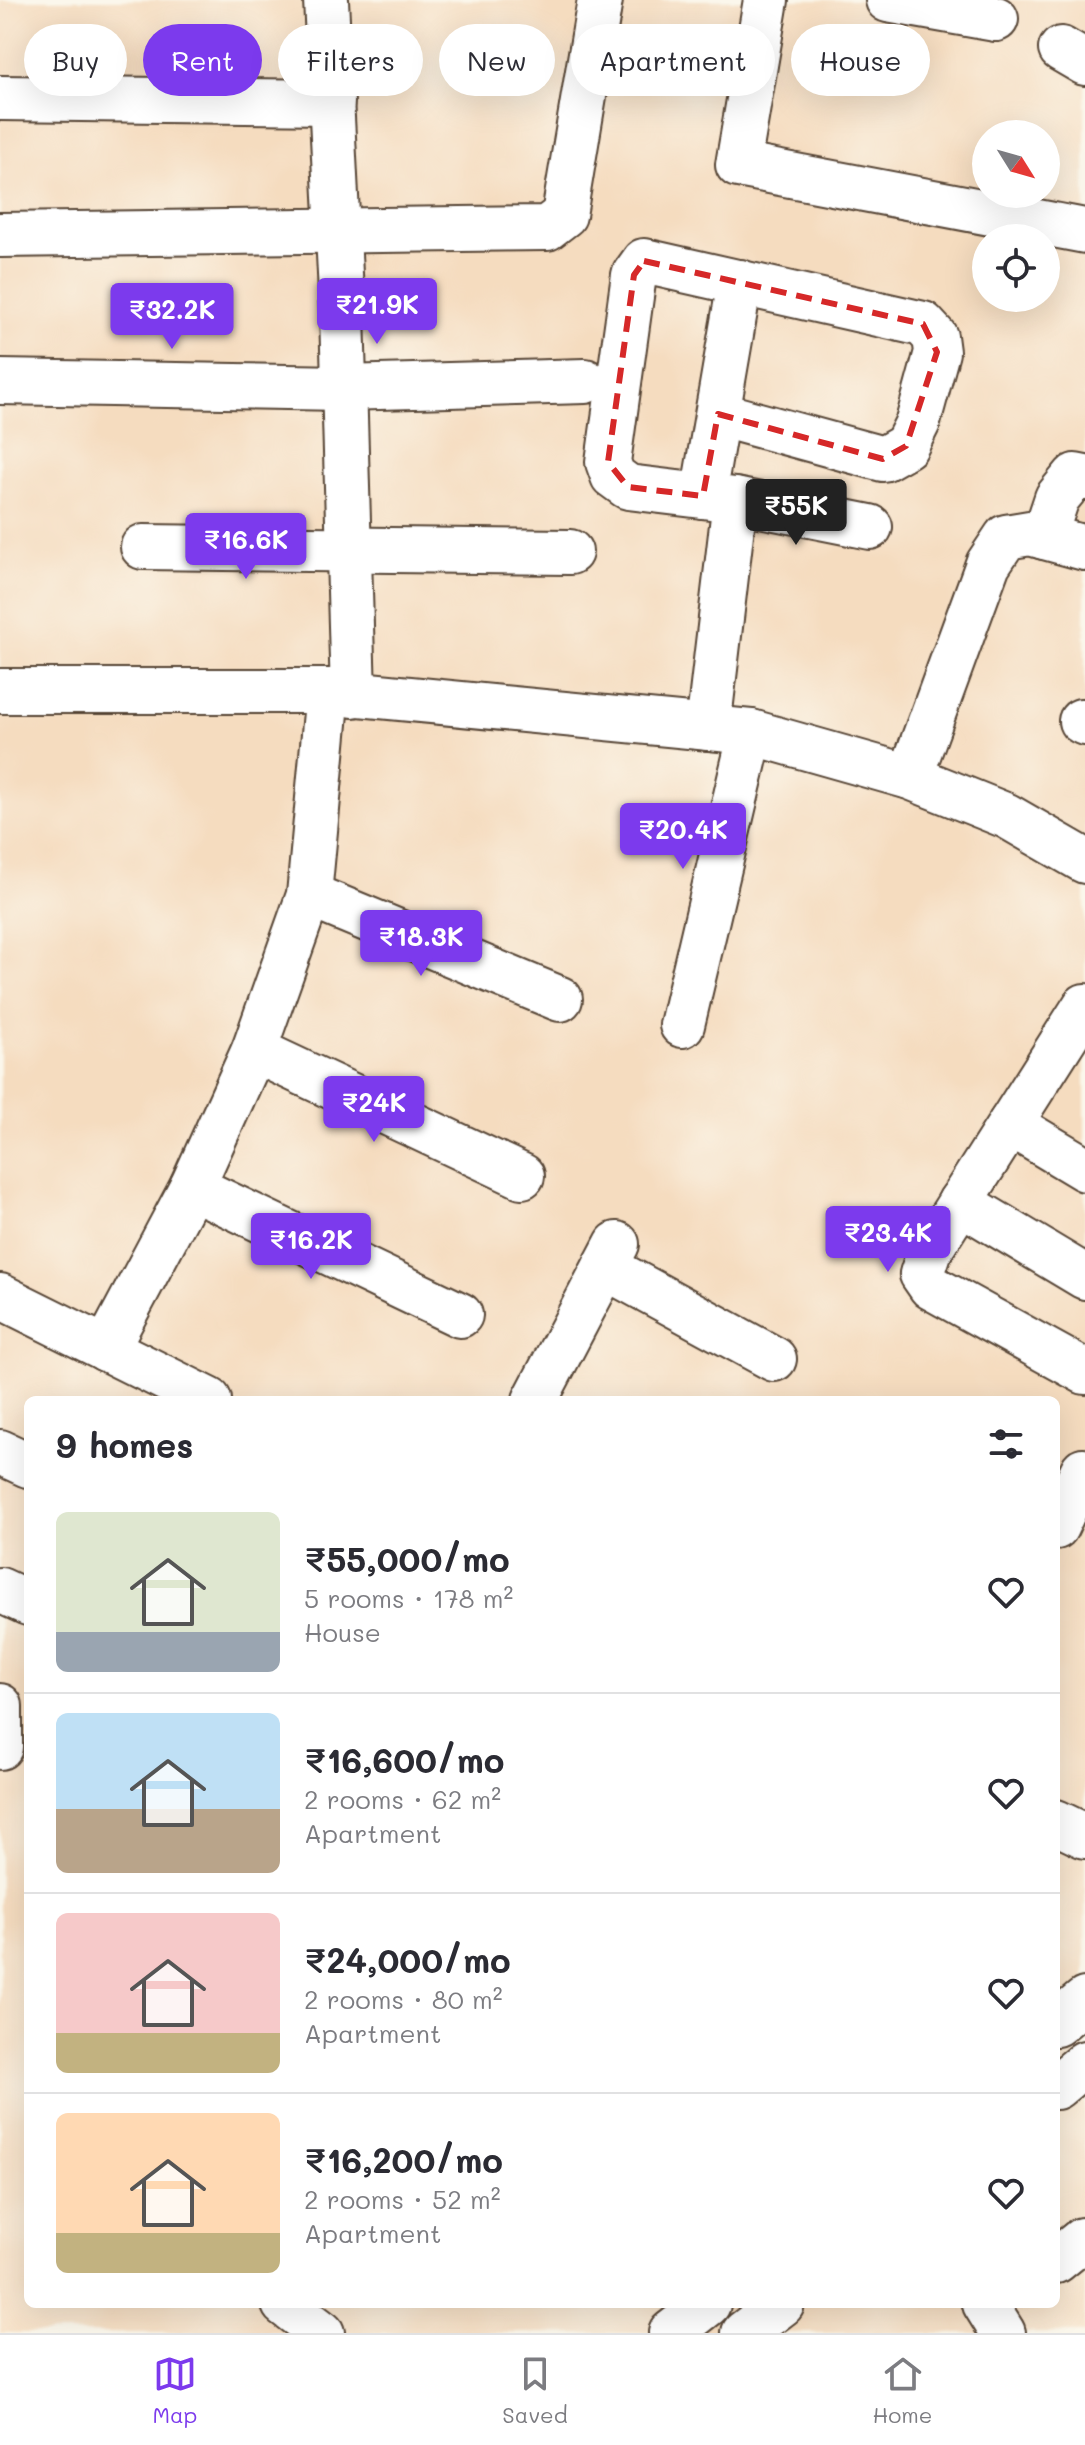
<!DOCTYPE html>
<meta charset="utf-8">
<style>
:root{--surface:#fff;--page:#f2f2f3;--text:#2b2b33;--muted:#7c7c81;--line:#e1e1e2;--accent:#7c3aed}
body{margin:0;font-family:Mali,sans-serif;background:var(--page);color:var(--text);height:100vh;display:flex;flex-direction:column;font-size:30px;white-space:nowrap}
*{box-sizing:border-box;margin:0}
p{font-size:26px;color:var(--muted)}
.icon{flex:none;width:44px;height:44px;fill:none;stroke:currentColor;stroke-width:2;stroke-linecap:round;stroke-linejoin:round}
.map{position:relative;flex:1;overflow:hidden}
.drawer{position:absolute;left:24px;top:1396px;width:1036px;height:912px;display:flex;flex-direction:column;background:var(--surface);border-radius:12px;box-shadow:0 8px 32px #0002}
.drawer>*{flex:none}
.guide{position:absolute;left:24px;top:24px;width:1038px;height:72px;display:flex;gap:16px}
.needle{width:52px;rotate:127deg}
.controls{position:absolute;left:972px;top:120px;display:grid;gap:16px}
.controls a{display:grid;place-items:center;width:88px;height:88px;border-radius:50%;background:var(--surface);box-shadow:0 8px 32px #0002;font-size:40px}
.price{position:absolute;translate:-50% -68px;padding:0 18px;border-radius:8px;background:var(--accent);color:#fff;font-size:26px;line-height:52px;filter:drop-shadow(0 2px 4px #0008)}
.price::after{content:'';position:absolute;left:50%;top:48px;width:24px;height:18px;margin-left:-12px;background:inherit;clip-path:polygon(0 0,100% 0,50% 100%)}
.price.selected{background:#222;color:#fff}
ul{padding:0;list-style:none}
li{display:flex;align-items:center;gap:24px;height:200px;padding:0 32px}
li+li{border-top:2px solid var(--line)}
li span{display:grid;place-items:center;flex:none;width:224px;height:160px;border-radius:12px;color:#555}
li>.icon{margin-inline-start:auto}
span .icon{width:96px;height:96px;fill:#fffc;stroke-width:1}
li b{font-size:34px}
h2{display:flex;justify-content:space-between;align-items:center;height:96px;padding:0 32px;font-size:34px}
.chip{padding:0 28px;border-radius:36px;background:var(--surface);box-shadow:0 8px 32px #0002;font-size:28px;line-height:72px}
.chip.selected{background:var(--accent);color:#fff}
.tab-bar{display:flex;justify-content:space-around;align-items:center;height:112px;border-top:2px solid var(--line);background:var(--surface);font-size:22px;color:var(--muted)}
.tab-bar a{display:grid;justify-items:center;gap:4px}
.tab-bar .selected{color:var(--accent)}
.map>svg:first-child{display:block}
.lines{fill:none;stroke-linecap:round;stroke-linejoin:round}
.minor-casing{stroke:#574536;stroke-width:48}
.minor{stroke:#fff;stroke-width:44}
.marked{fill:none;stroke:#d62828;stroke-width:6;stroke-dasharray:16 10;stroke-linejoin:round}
</style>
<div class="map">
<svg width="1085" height="2333" viewBox="0 0 1085 2333">
<rect width="100%" height="100%" fill="#fbf7ec"/>
<filter id="ink" filterUnits="userSpaceOnUse"><feTurbulence type="fractalNoise" baseFrequency=".0125" numOctaves="2"/><feDisplacementMap in="SourceGraphic" scale="16" xChannelSelector="R" yChannelSelector="G"/><feConvolveMatrix kernelMatrix="1 2 1 2 8 2 1 2 1" color-interpolation-filters="sRGB"/></filter>
<filter id="wash" filterUnits="userSpaceOnUse"><feTurbulence type="fractalNoise" baseFrequency=".006" numOctaves="4" result="noise"/><feDisplacementMap in="SourceGraphic" scale="32" xChannelSelector="R" yChannelSelector="G"/><feGaussianBlur stdDeviation="1.8" result="paint"/><feColorMatrix in="noise" values="0 0 0 0 0 0 0 0 0 0 0 0 0 0 0 0 0 1.4 0 .05"/><feComposite in="paint" operator="in"/></filter>
<g filter="url(#wash)">
<rect width="100%" height="100%" fill="#f5dcbf"/>
</g>
<g filter="url(#ink)">
<g class="lines">
<!-- minor casing -->
<g class="minor-casing">
<g id="minor">
<polyline points="326,0 342,313 353,695"/>
<polyline points="766,0 738,165 1085,231"/>
<polyline points="888,0 996,19"/>
<polyline points="1061,49 1085,63"/>
<polyline points="0,98 332,102"/>
<polyline points="0,235 547,228 564,215 600,0"/>
<polyline points="0,382 344,388 585,381"/>
<polyline points="718,414 883,459 906,446 918,422 937,352 935,337 923,324 644,261 634,275 608,462 613,476 628,487 735,500 870,527"/>
<polyline points="703,496 740,282"/>
<polyline points="1044,537 1057,498 1075,476 1085,478"/>
<polyline points="143,547 570,552"/>
<polyline points="0,691 328,691 751,732 910,777 1007,816 1085,861"/>
<polyline points="1081,721 1085,723"/>
<polyline points="708,728 735,500"/>
<polyline points="910,777 988,564 1006,537 1030,533 1085,548"/>
<polyline points="309,895 560,999"/>
<polyline points="1085,1006 930,1250 922,1274 931,1287 1085,1372"/>
<polyline points="682,1025 751,732"/>
<polyline points="254,1050 522,1176"/>
<polyline points="1010,1124 1085,1169"/>
<polyline points="192,1187 460,1315"/>
<polyline points="960,1202 1085,1277"/>
<polyline points="605,1267 774,1359"/>
<polyline points="0,1296 209,1400"/>
<polyline points="106,1349 192,1187 254,1050 309,895 328,691"/>
<polyline points="535,1400 617,1244"/>
<polyline points="0,1452 28,1465"/>
<polyline points="1056,1527 1083,1470"/>
<polyline points="0,1590 28,1603"/>
<polyline points="0,1706 0,1747"/>
<polyline points="1056,1822 1085,1836"/>
<polyline points="1056,2024 1085,2000"/>
<polyline points="1056,2087 1085,2063"/>
<polyline points="1056,2261 1082,2240"/>
<polyline points="284,2304 322,2333"/>
<polyline points="985,2304 1003,2333"/>
<polyline points="671,2333 708,2304"/>
<polyline points="744,2333 782,2304"/>
</g>
</g>
<!-- minor -->
<use href="#minor" class="minor"/>
</g>
</g>
<!-- marked area -->
<path class="marked" d="M644 261 923 324 937 352 906 446 883 459 718 414 703 496 628 487 608 462 634 275Z"/>
</svg>
<div class="controls">
<a><svg class="needle" viewBox="-14 -14 28 28"><path d="M0-13l5 13h-10z" fill="#e53935"/><path d="M0 13l5-13h-10z" fill="#7c7c81"/></svg></a>
<a><svg class="icon" aria-label="locate" viewBox="0 0 24 24"><circle cx="12" cy="12" r="6"/><path d="M12 2v4M12 18v4M2 12h4M18 12h4"/></svg></a>
</div>
<b class="price" style="left:377px;top:346px">₹21.9K</b>
<b class="price" style="left:172px;top:351px">₹32.2K</b>
<b class="price selected" style="left:796px;top:547px">₹55K</b>
<b class="price" style="left:246px;top:581px">₹16.6K</b>
<b class="price" style="left:683px;top:871px">₹20.4K</b>
<b class="price" style="left:421px;top:978px">₹18.3K</b>
<b class="price" style="left:374px;top:1144px">₹24K</b>
<b class="price" style="left:888px;top:1274px">₹23.4K</b>
<b class="price" style="left:311px;top:1281px">₹16.2K</b>
<div class="guide">
<a class="chip">Buy</a>
<a class="chip selected">Rent</a>
<a class="chip">Filters</a>
<a class="chip">New</a>
<a class="chip">Apartment</a>
<a class="chip">House</a>
</div>
<section class="drawer">
<h2>9 homes<svg class="icon" aria-label="filters" viewBox="0 0 24 24"><path d="M4 7h16M4 17h16"/><circle cx="9" cy="7" r="2"/><circle cx="15" cy="17" r="2"/></svg></h2>
<ul>
<li><span style="background:linear-gradient(#dfe7d0 75%,#9aa5b1 0)"><svg class="icon" aria-label="home" viewBox="0 0 24 24"><path d="M3 11l9-7 9 7M6 9v11h12V9"/></svg></span><div><b>₹55,000/mo</b><p>5 rooms · 178 m²</p><p>House</p></div><svg class="icon" aria-label="heart" viewBox="0 0 24 24"><path d="M12 20l-8-8c-3-5 5-10 8-4 3-6 11-1 8 4z"/></svg></li>
<li><span style="background:linear-gradient(#bfe0f5 60%,#b9a48a 0)"><svg class="icon" aria-label="home" viewBox="0 0 24 24"><path d="M3 11l9-7 9 7M6 9v11h12V9"/></svg></span><div><b>₹16,600/mo</b><p>2 rooms · 62 m²</p><p>Apartment</p></div><svg class="icon" aria-label="heart" viewBox="0 0 24 24"><path d="M12 20l-8-8c-3-5 5-10 8-4 3-6 11-1 8 4z"/></svg></li>
<li><span style="background:linear-gradient(#f6c9c9 75%,#c2b280 0)"><svg class="icon" aria-label="home" viewBox="0 0 24 24"><path d="M3 11l9-7 9 7M6 9v11h12V9"/></svg></span><div><b>₹24,000/mo</b><p>2 rooms · 80 m²</p><p>Apartment</p></div><svg class="icon" aria-label="heart" viewBox="0 0 24 24"><path d="M12 20l-8-8c-3-5 5-10 8-4 3-6 11-1 8 4z"/></svg></li>
<li><span style="background:linear-gradient(#ffd9b3 75%,#c2b280 0)"><svg class="icon" aria-label="home" viewBox="0 0 24 24"><path d="M3 11l9-7 9 7M6 9v11h12V9"/></svg></span><div><b>₹16,200/mo</b><p>2 rooms · 52 m²</p><p>Apartment</p></div><svg class="icon" aria-label="heart" viewBox="0 0 24 24"><path d="M12 20l-8-8c-3-5 5-10 8-4 3-6 11-1 8 4z"/></svg></li>
</ul>
</section>
</div>
<nav class="tab-bar">
<a class="selected"><svg class="icon" aria-label="map" viewBox="0 0 24 24"><path d="M3 6l6-2 6 2 6-2v14l-6 2-6-2-6 2zM9 4v14M15 6v14"/></svg>Map</a>
<a><svg class="icon" aria-label="saved" viewBox="0 0 24 24"><path d="M7 4h10v16l-5-4-5 4z"/></svg>Saved</a>
<a><svg class="icon" aria-label="home" viewBox="0 0 24 24"><path d="M3 11l9-7 9 7M6 9v11h12V9"/></svg>Home</a>
</nav>
